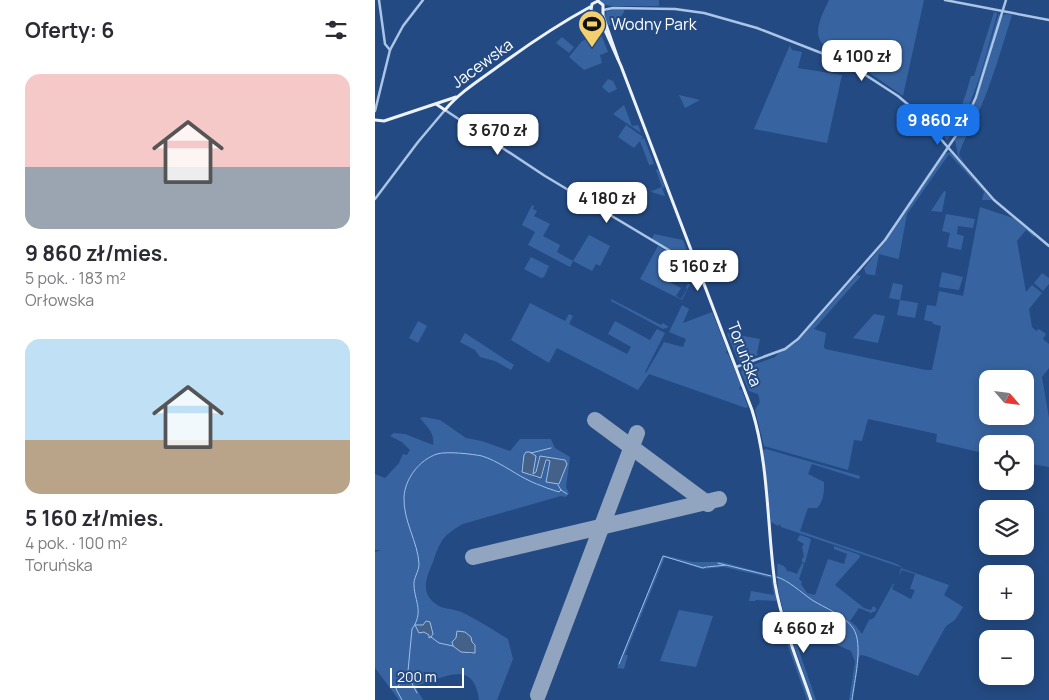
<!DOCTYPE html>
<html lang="pl">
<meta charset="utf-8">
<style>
:root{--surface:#fff;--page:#f7f7f7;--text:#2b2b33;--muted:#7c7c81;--accent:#1a73e8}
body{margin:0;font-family:Manrope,sans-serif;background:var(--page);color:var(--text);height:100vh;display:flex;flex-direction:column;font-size:19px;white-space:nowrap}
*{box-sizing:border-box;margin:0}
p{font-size:16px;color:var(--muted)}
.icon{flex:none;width:28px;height:28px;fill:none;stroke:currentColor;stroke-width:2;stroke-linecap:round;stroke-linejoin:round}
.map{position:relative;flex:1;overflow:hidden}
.side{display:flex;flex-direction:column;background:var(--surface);width:375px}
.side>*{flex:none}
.needle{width:32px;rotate:118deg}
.fabs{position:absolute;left:604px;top:370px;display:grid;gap:10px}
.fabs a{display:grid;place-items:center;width:55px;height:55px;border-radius:10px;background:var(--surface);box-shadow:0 2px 12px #0003;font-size:25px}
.scale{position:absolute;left:15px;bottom:12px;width:74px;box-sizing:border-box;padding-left:5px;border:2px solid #fff;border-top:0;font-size:14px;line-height:18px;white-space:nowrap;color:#fff;-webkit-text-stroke:4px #234a82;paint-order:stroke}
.price{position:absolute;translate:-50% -42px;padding:0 11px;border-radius:10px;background:#fff;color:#222;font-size:16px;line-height:32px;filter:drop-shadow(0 1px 2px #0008)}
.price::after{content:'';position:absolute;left:50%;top:30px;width:15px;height:11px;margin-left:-8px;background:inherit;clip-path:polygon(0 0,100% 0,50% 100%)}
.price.current{background:var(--accent);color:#fff}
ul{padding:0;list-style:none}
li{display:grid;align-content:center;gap:10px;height:265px;padding:0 25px}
li span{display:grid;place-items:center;height:155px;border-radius:15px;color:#555}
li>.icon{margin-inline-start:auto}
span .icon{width:90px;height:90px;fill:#fffc;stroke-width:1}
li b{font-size:21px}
h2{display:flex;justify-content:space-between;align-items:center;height:60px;padding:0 25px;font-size:21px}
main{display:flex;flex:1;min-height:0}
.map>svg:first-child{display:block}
.green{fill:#3764a0;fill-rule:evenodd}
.water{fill:#446189;stroke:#9ebfe9}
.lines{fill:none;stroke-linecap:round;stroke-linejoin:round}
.stream{stroke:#9ebfe9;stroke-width:1}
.runway{stroke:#91a4c0;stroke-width:16}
.minor{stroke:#aac5e8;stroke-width:2.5}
.major{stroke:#ecf3fd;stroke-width:3}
.labels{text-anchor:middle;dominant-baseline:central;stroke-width:4;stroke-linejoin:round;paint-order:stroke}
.poi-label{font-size:16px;fill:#fff;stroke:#234a82;text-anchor:start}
.street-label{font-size:16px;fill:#fff;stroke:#234a82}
</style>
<main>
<section class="side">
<h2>Oferty: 6<svg class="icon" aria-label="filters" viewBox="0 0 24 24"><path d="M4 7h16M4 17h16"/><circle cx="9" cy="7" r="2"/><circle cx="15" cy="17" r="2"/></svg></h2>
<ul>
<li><span style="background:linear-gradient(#f6c9c9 60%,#9aa5b1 0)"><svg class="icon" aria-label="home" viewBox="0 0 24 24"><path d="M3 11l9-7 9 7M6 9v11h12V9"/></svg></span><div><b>9 860 zł/mies.</b><p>5 pok. · 183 m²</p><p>Orłowska</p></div></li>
<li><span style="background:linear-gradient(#bfe0f5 65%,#b9a48a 0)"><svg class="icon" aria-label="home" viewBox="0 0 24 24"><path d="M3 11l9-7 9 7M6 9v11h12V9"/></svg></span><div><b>5 160 zł/mies.</b><p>4 pok. · 100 m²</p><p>Toruńska</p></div></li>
</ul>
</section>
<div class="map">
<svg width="674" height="700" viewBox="0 0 674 700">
<rect width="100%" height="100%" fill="#234a82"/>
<!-- green -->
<g class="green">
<polygon points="224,0 284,0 284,6 238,6 231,5"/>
<path d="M454 0H549L528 96 486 67 452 49C450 46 447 44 445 40 439 28 449 11 454 0Z"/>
<polygon points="238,10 249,10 249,12 244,20 233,26 229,17 232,11"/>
<path d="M619 12 622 13V15C611 51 599 114 572 140L547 112 548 111 570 133C585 117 590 97 596 76H599Z"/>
<path d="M624 13 625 17C612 59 602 102 577 139L599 97Z"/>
<path d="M631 14 637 15C626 50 616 86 600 120 595 132 587 141 584 155L591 165 583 156 580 140C604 102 614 59 627 16Z"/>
<polygon points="226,34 233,52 225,55 227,63 209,70 194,57 207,41"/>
<polygon points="187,37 199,47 194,53 181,43"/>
<polygon points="415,45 417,50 427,52 423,68 467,75 452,143 379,129"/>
<polygon points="233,79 238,81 242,89 234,93 227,87"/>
<polygon points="304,95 325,100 310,108"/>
<polygon points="249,105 257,126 263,125 266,133 238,114"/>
<polygon points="251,125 268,137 265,140 269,138 279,164 274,165 265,141 259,148 243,137"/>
<polygon points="575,152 617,200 607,200 609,192 574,154 532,214 524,257 523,259 504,254 500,275 506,276 491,274 489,268 510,242 570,154"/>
<polygon points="283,169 290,187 287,188 290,196 279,193 268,185 277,191 287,187 281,170"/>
<polygon points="569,191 571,192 567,212 556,211"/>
<polygon points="157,205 159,206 158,209 162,211 159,216 175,224 168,236 185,245 182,252 198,261 214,235 235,246 225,266 221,264 217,271 198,261 195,267 153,245 160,232 147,225"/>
<path d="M605 207 638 218 660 235 659 237 651 230 642 241 651 292 657 285 667 293 654 309 657 327 661 331 664 329 671 334 668 339 674 344V368L667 377 674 418V467L650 463V444H612V454L561 442 562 434 493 419 487 441 479 440 473 470 389 446 380 410C385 401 386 405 383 394L374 391 366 372 367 369 400 357 404 353 421 343 482 275 486 276 439 329 451 333 449 347 450 349 551 370H557L566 326 558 324V322L549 320 552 305 561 306 564 291 588 296ZM612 379H650V416H612Z"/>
<polygon points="571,214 600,219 598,228 583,226 582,234 589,236 586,250 572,247 575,233 567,231"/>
<polygon points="279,234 308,240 315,259 311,260 277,239"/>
<polygon points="281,245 303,258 291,280 306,288 301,296 306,299 312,289 311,287 313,284 315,284 307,300 265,279 283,246"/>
<polygon points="156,257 174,266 169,277 166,278 149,269"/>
<polygon points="567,272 588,277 584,290 564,287"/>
<polygon points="667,273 674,278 674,284 668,291 659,283"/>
<polygon points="518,283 528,285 525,300 543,303 540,318 522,315 525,300 514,298"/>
<polygon points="236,297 236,299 286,325 288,323 294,327 288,329 236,301"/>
<polygon points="155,303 190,321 194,314 198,316 194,324 252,354 256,347 233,334 240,321 275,340 282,329 290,333 270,372 271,373 289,342 308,347 311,339 294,332 307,305 314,309 308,323 337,312 352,350 351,353 353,354 366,385 364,389 367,390 373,407 371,408 274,374 263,390 182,348 174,363 136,340"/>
<polygon points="499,314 510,316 503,343 478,338"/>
<polygon points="43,321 52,326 43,343 34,338"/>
<polygon points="90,333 139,365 136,370 120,361 105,357 100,350 85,342"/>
<polygon points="352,333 385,339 382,353 383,355 366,361 363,360"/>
<path d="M49 417 65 420 91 438 107 441 135 451 145 439H176L180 448 195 457 191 487 194 493 191 497 186 496 88 524C68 535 65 541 58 562 51 578 44 595 64 606 70 609 79 609 86 612 102 619 118 630 133 639L138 659 122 700H104C99 657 67 679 40 686L48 700H24L0 668V552L6 550H0V474L10 478 24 463 28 454 32 455 35 450 27 442 15 436 19 433 30 434 58 445C60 433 52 427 45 418ZM150 453 157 454 158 474 161 472 164 457 192 464 171 479 175 461 172 460 167 477 161 478 146 470ZM51 621 54 622 58 634 44 631 40 625H48ZM83 631C100 635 90 636 100 645L97 654 86 652 78 646V642L81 638Z"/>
<path d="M391 449 485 476 484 479 437 464 433 474 449 482C449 492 449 501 442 508H433L425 531 522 564 528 568 406 527 405 524 403 526 396 522 388 450Z"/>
<polygon points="425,535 434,538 436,540 430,563 427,562 427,558 429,557 427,547 429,544 422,540"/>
<polygon points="459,546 485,555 485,557 460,585 489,608 496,610 498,606 501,608 501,611 496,613 484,608 475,621 481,626 487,634 494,620 499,618 518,584 519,584 517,589 536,599 540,590 535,589 540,574 527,570 524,576 526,568 574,585 569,595 588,607 580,620 571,626 543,676 491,656 486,655 484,657 478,700 474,700 480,662 476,651 414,624 416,635 414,635 403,589 402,564 404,564 409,566 413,572 414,571 422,574 427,563 429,564 424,579 427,582 426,584 432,593 440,595 453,559 469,564 472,554 459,549"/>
<polygon points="288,555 318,562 347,562 396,575 402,601 381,600 380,601 374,601 376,591 399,595 396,578 349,567 327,569 290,557 250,655 253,655 249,669 242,668"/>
<polygon points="304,610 338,616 321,667 285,661"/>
<polygon points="417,636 420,639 441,700 438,700 416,637"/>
<polygon points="412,643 414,643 435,700 432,700"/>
</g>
<!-- water -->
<g class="water">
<polygon points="151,452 155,452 161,456 158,474 161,472 165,456 190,460 192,464 184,484 171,482 175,461 173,460 171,460 166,478 147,472 149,455"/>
<polygon points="51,621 55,622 58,634 56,637 54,638 54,635 49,632 44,633 40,625 48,625"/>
<polygon points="82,631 90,632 96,637 97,642 100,645 100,653 86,652 78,646 77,642 81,638"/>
</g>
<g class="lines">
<!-- stream -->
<g class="stream">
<polyline points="156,453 176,448"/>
<polyline points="183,485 186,490 192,494"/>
<polyline points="343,563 350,565"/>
<polyline points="332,567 351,565 396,576"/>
<path d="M402 577C413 580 427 593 437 600 450 608 469 615 478 628 489 644 479 682 477 700"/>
<polyline points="56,637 64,643 78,646"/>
<polyline points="244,664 288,556 328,568 331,567"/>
<polyline points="33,671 33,676 42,693"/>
<path d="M27 700 21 689 33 671 37 629C49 612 40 602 39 586 38 578 44 572 44 564 43 542 28 521 29 497 30 479 44 460 62 454 72 451 97 454 107 456 123 461 137 472 151 479 158 483 165 485 172 488L184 492 186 490"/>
</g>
<!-- runway -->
<g class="runway">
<polyline points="220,420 333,504"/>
<polyline points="98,557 344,499"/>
<polyline points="163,695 262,433"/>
</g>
<!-- minor -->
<g class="minor">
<polyline points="4,0 10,44 15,50"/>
<polyline points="570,0 674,20"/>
<polyline points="228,10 238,8 300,9 329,13 382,28 472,63 523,96 543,113 619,200 674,246"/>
<polyline points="0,111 15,50 28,26 48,0"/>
<polyline points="0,199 43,142 70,110 170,176 322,267"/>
<polyline points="361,367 410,349 423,339 510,240 578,140 589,124 601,97 631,0"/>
</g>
<!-- major -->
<g class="major">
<path d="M223 1 217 4 216 10 224 17 246 66 377 410C394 464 392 527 400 584 407 624 423 662 436 700"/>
<polyline points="223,1 228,5 228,16 243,59"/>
<path d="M61 104 70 110C84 93 103 81 121 68 151 46 182 25 215 7"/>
<polyline points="0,120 9,121 81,97"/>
</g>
</g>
<!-- icons -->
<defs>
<g id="stadium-pin" transform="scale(1.4375)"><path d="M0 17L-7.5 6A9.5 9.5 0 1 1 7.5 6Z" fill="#f3cf6d" stroke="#234a82"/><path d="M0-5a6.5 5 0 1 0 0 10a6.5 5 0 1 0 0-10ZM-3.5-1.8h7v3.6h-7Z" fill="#111"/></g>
</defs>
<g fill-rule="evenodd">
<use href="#stadium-pin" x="217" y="24"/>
</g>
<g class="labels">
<!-- poi labels -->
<g class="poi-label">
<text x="236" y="24">Wodny Park</text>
</g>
<!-- street labels -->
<g class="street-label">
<text transform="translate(107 63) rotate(-36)">Jacewska</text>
<text transform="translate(370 354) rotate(69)">Toruńska</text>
</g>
</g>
</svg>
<div class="fabs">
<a><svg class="needle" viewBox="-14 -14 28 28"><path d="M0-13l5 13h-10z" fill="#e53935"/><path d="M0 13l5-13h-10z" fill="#7c7c81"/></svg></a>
<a><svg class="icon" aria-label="locate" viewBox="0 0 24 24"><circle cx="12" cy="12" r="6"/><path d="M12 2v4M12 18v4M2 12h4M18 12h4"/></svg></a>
<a><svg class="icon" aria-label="layers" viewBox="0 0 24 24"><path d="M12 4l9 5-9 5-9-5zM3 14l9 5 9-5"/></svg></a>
<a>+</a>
<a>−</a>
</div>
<div class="scale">200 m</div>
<b class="price" style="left:487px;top:82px">4 100 zł</b>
<b class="price current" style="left:563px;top:146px">9 860 zł</b>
<b class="price" style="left:123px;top:156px">3 670 zł</b>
<b class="price" style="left:232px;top:224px">4 180 zł</b>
<b class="price" style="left:323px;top:292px">5 160 zł</b>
<b class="price" style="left:429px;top:654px">4 660 zł</b>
</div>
</main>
